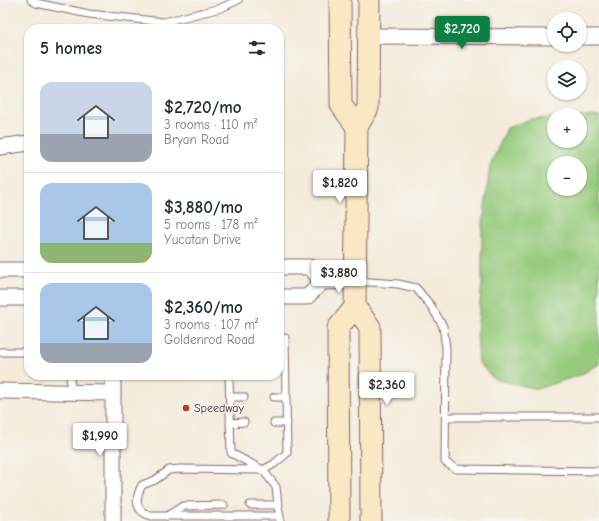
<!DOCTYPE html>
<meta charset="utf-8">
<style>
:root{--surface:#fff;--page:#f2f2f3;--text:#1f2937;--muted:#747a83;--line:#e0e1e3;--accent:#0b8043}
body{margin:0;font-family:"Comic Neue",sans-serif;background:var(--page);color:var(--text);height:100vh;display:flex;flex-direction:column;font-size:15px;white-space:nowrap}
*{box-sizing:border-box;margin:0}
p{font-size:13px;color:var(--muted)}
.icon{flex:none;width:22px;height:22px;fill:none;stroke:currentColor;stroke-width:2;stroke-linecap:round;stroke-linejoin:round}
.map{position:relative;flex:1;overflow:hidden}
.sheet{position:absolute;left:24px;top:24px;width:260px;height:356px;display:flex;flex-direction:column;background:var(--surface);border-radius:16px;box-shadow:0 1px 3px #0004}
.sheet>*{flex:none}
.tools{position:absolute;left:547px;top:12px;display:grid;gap:8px}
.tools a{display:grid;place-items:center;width:40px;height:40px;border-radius:50%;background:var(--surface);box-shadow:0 1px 3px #0004;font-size:20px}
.price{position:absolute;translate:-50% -34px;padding:0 9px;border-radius:4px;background:#fff;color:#222;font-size:13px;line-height:26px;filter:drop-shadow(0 1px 2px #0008)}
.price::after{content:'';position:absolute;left:50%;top:24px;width:12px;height:9px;margin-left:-6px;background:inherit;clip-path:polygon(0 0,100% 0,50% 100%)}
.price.current{background:var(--accent);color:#fff}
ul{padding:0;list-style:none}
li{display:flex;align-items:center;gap:12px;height:100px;padding:0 16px}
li+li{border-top:1px solid var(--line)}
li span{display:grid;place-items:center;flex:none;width:112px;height:80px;border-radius:12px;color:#555}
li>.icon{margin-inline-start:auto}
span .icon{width:48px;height:48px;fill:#fffc;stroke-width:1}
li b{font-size:17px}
h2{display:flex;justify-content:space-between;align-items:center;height:48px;padding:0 16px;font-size:17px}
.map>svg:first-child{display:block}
.green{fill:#96ca7b;stroke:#707453;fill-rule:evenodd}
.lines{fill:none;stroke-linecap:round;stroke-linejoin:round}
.service-casing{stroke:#866668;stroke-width:9}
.minor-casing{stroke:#866668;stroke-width:17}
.secondary-casing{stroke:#866668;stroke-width:23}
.service{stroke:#fff;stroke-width:7}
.minor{stroke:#fff;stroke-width:15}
.secondary{stroke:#fae7c3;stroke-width:21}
.poi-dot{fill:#c8321e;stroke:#f6f6f2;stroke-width:1.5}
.labels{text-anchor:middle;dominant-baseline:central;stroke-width:3;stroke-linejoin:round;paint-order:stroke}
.poi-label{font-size:12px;fill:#4a1f2b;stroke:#f6f6f2;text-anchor:start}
</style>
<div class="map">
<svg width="599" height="521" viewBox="0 0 599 521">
<rect width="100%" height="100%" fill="#f6f6f2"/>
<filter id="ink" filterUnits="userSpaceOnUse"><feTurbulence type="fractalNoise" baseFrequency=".025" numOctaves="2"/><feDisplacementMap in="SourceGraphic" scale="8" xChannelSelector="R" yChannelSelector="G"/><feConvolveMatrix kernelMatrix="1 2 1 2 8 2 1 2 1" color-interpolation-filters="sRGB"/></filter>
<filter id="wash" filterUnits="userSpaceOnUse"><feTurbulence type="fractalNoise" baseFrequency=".012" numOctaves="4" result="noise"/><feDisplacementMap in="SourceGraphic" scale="16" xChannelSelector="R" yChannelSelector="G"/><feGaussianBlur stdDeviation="0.9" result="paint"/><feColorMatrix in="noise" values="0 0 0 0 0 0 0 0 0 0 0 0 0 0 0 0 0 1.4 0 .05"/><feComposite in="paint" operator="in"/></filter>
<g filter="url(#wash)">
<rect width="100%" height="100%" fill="#f4ebda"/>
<!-- green -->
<path class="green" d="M580 116H599V364L580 375 537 389 494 379 479 363 477 332 482 283V232L490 166 507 128 530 119 554 118V141H580ZM554 163H580V189H554Z"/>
</g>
<g filter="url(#ink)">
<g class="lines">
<!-- service casing -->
<g class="service-casing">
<g id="service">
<polyline points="31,0 36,3 89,14 164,22 221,8 238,0"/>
<polyline points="356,281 398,284 416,288 431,306 443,326 446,348 445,462 456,469 599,471"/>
<path d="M279 338H285L287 453 274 464 263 470 180 469 169 470 155 480 142 485C135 498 134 511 151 516H280"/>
<polyline points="0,352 29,352"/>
<polyline points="70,375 71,392"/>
<polyline points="229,375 231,453 263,470 276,487 280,521"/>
<polyline points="230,397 244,397"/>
<polyline points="274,397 287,397"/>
<polyline points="446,417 599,417"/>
<polyline points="230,423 244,422"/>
<polyline points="274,423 287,423"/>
<polyline points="250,505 279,505"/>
<polyline points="167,516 183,506 224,505"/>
</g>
</g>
<!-- minor casing -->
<g class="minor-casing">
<g id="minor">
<polyline points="369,36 554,37"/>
<polyline points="580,37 599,37"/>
<polyline points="0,147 29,143"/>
<polyline points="279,267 310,267 322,282"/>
<polyline points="0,270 29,270"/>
<polyline points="279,297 307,297 322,282 356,281"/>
<polyline points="0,298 29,298"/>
<polyline points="0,391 113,393 113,375"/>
<polyline points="113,393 113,521"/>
</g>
</g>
<!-- secondary casing -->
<g class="secondary-casing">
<g id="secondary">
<polyline points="340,0 341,105 357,127"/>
<polyline points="369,0 368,108 357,127 355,307 370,327 371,521"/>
<polyline points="339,521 338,328 355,307"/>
</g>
</g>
<!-- service -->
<use href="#service" class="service"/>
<!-- minor -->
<use href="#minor" class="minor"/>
<!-- secondary -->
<use href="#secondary" class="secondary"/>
</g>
</g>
<!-- markers -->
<circle class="poi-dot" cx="186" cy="408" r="4"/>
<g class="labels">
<!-- poi labels -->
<g class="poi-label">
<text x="194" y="408">Speedway</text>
</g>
</g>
</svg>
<div class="tools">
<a><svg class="icon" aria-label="locate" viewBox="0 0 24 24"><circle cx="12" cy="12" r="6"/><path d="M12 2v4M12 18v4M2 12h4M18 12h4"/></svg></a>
<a><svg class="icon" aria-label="layers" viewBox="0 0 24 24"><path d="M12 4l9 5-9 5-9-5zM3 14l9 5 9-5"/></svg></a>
<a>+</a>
<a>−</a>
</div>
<b class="price current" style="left:462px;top:50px">$2,720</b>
<b class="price" style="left:340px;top:204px">$1,820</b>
<b class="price" style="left:339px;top:294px">$3,880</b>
<b class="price" style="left:387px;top:406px">$2,360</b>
<b class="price" style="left:100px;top:457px">$1,990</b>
<section class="sheet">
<h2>5 homes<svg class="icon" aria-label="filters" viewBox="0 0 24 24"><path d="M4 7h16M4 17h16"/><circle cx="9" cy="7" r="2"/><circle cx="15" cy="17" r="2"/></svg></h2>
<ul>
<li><span style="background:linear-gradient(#c9d6e8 65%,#9aa5b1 0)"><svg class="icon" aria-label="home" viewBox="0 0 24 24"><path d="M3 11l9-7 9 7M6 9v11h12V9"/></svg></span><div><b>$2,720/mo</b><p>3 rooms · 110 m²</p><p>Bryan Road</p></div></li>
<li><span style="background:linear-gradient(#a9c7e8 75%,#8fb573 0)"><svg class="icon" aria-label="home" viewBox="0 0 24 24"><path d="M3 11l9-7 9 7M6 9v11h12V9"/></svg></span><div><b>$3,880/mo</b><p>5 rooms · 178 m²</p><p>Yucatan Drive</p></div></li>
<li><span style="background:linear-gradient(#a9c7e8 75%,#9aa5b1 0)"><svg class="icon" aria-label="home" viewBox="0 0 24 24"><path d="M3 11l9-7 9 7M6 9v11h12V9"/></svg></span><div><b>$2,360/mo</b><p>3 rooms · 107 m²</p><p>Goldenrod Road</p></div></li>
</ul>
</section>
</div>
